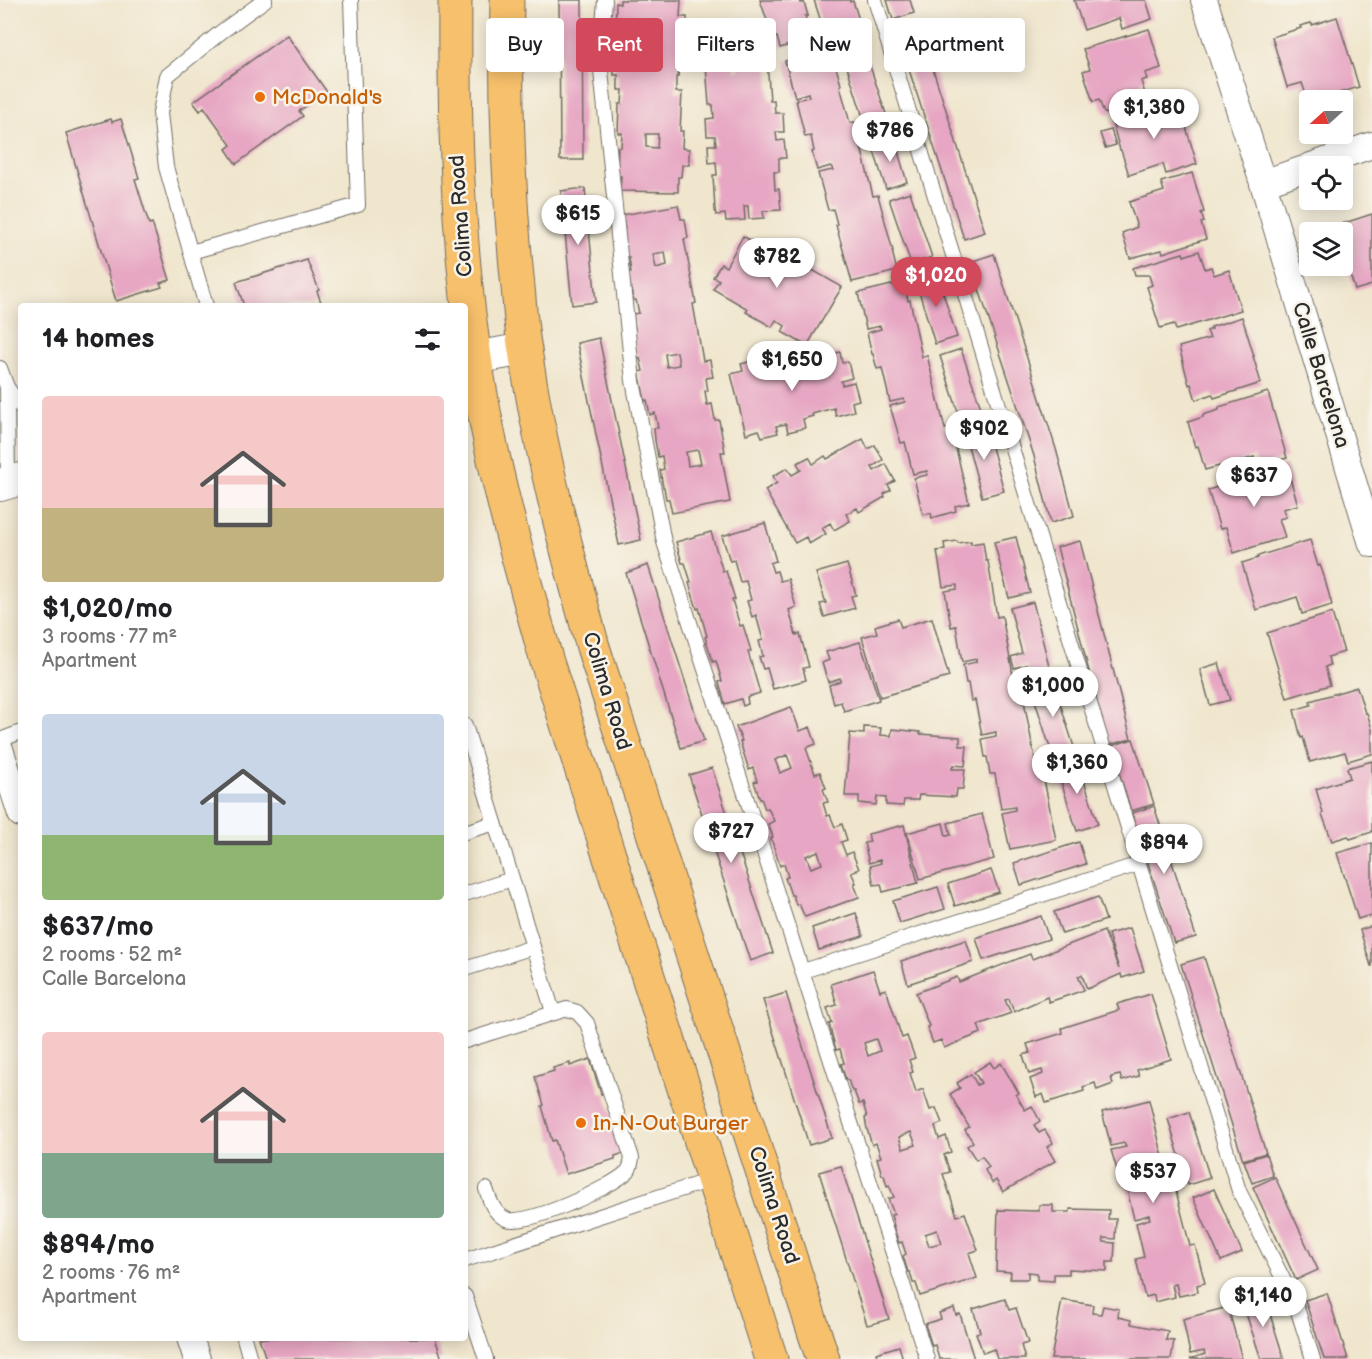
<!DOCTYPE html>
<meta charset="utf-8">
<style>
:root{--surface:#fff;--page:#f2f2f2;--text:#202124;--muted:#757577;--accent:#d1495b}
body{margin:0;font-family:"Balsamiq Sans",sans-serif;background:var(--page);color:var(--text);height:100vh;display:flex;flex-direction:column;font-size:22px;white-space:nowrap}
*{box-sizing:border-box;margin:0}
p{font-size:20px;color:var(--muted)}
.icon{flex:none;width:33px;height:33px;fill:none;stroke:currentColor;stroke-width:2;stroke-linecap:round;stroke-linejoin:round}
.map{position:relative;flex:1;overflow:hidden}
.details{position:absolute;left:18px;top:303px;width:450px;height:1038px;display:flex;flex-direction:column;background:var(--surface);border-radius:6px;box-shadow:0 3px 15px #0003}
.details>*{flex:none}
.top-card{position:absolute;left:486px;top:18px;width:570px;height:54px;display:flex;gap:12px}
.needle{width:39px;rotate:249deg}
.tools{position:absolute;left:1299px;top:90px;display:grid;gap:12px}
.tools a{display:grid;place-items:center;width:54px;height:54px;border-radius:6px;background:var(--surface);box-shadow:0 3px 15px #0003;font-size:30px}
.price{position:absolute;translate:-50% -51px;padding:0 14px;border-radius:21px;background:#fff;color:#222;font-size:20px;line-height:39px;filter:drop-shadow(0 2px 3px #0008)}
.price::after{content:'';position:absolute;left:50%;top:36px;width:18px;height:14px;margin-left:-9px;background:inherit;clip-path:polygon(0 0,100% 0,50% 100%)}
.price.active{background:var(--accent);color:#fff}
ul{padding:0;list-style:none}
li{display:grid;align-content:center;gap:12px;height:318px;padding:0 24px}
li span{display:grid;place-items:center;height:186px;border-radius:6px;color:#555}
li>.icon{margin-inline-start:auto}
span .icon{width:108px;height:108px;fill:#fffc;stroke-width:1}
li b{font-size:26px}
h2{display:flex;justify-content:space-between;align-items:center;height:72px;padding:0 24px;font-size:26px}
.chip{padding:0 21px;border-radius:6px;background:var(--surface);box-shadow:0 3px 15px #0003;font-size:21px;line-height:54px}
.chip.active{background:var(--accent);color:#fff}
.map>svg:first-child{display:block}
.building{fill:#e7a6c3;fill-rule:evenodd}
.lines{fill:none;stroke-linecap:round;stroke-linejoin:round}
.service-casing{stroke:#706c64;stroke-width:16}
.minor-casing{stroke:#706c64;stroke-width:28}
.tertiary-casing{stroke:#706c64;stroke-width:34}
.primary-casing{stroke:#706c64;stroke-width:35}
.service{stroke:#fff;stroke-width:14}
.minor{stroke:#fff;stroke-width:26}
.tertiary{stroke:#fff;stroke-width:32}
.primary{stroke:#f7c06c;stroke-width:33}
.food-dot{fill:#e8710a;stroke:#f7f3e8;stroke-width:2}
.labels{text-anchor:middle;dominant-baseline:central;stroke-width:5;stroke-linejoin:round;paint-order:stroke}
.food-label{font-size:21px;fill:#c56008;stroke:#f7f3e8;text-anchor:start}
.street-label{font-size:21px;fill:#2b2b2b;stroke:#f7f3e8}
</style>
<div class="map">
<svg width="1372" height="1359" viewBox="0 0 1372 1359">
<rect width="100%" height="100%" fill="#f7f3e8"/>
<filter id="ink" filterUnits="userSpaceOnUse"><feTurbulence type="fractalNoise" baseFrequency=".0167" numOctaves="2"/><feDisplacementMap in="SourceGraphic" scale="12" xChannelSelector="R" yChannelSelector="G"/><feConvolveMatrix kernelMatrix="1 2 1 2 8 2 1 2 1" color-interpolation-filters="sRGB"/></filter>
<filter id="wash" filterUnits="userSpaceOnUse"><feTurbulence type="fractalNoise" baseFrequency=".008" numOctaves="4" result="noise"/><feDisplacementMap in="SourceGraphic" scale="24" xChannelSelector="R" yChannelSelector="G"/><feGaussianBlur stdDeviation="1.35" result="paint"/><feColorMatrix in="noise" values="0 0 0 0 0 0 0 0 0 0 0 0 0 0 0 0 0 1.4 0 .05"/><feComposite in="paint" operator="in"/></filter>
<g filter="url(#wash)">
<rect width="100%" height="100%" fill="#f0e6cd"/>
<g id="blocks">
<!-- building -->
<g class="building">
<polygon points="559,0 582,0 583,160 560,160"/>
<path d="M620 0H681L680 17H687V34H680L679 48H687V65H679L678 77H676V92H682L680 131H683L682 148 689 149V165H682L681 177H678V192L620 191 621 176H617L618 147H621L622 133H618L619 104H622L623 90H618V75H614L615 46H619V32H615L616 3 620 4ZM643 33 655 34V47H643ZM646 134H658L657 148 646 147Z"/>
<polygon points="760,0 800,0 801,3 804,2 808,16 805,16 812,38 780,48 777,37 773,38"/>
<polygon points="814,0 850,0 850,2 853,1 860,23 845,28 847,35 832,39 830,32 825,34"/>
<polygon points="887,0 910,0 914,13 893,20"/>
<polygon points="1074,0 1146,0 1152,19 1122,29 1119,18 1084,30"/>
<polygon points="1337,17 1359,87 1316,100 1308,100 1302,83 1287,87 1272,37 1301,28 1300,26 1311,23 1312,25"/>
<polygon points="1149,29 1161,68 1145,73 1147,79 1141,81 1147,100 1111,111 1112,113 1107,114 1106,113 1104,113 1099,100 1093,102 1083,71 1090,69 1083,49"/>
<polygon points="287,35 327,92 299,111 303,116 236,164 226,149 231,145 204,107 200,111 193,102"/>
<polygon points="922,35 985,232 964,239 900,42"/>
<polygon points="831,49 841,85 840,86 850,123 855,122 873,196 878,195 893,251 892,251 897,271 852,282 836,225 837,224 833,209 828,210 818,173 833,170 831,166 817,170 812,152 814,151 811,136 805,137 796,100 809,97 808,93 795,97 785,61"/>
<polygon points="757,56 758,62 767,61 770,100 774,100 775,113 783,113 784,132 776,132 777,141 784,140 786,158 779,158 779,172 774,172 775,190 779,189 781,210 763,211 764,218 749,219 748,206 744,206 745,220 726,221 725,214 716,215 715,210 713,175 717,175 716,162 709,163 708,145 716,145 715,136 707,136 706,119 714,118 713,105 709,105 706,65 718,63 718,58 734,57 735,70 739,70 738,57"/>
<polygon points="868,60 890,126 868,133 847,67"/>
<polygon points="1171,101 1178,126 1185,124 1197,164 1166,174 1163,164 1129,175 1121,150 1120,150 1112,122 1129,117 1128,114"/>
<polygon points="111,119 112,122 121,119 139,178 135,179 149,224 152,223 170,280 160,283 162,287 116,301 66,133"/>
<polygon points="1111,130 1116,145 1105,148 1100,133"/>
<polygon points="894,138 907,182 886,189 872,145"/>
<polygon points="1192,173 1204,212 1201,213 1204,222 1201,223 1206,239 1163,253 1162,250 1130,258 1122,233 1137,227 1129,202 1164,191 1161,182"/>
<polygon points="585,188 596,302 572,305 561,191"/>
<polygon points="910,192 932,257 911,264 889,199"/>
<path d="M678 205 681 219H685L688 238 684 239 696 303 693 304 703 361 710 360 713 377 706 378 708 391H705L707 405 712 404 715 420H719L725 452H721L730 502 672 513 669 499H666L664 487H663L660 470 664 469 662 456 658 457 655 440 654 428H658L655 413 650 415 647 400 645 401 639 372 643 371 640 358 637 359 632 330 635 329 633 314 639 313 636 300H633L628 272H631L629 258H625L620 230 625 229 622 215ZM665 252 667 265 656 268 653 254ZM677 352 679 365 667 367 665 354ZM698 450 701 464 688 466 686 452Z"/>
<polygon points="1372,214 1372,285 1355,290 1350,274 1347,275 1342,260 1342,232 1334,232 1332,227"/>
<polygon points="743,236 777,256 781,250 794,257 796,252 811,261 807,267 842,287 807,346 782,332 785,326 776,320 772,327 746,312 748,309 713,289 719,280 713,277 721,264 726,267"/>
<polygon points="1199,251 1205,269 1211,267 1214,275 1229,270 1241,310 1176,330 1174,324 1160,328 1147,287 1152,285 1149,275 1135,275 1133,268 1183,253 1184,256"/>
<polygon points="994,254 1056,449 1074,516 1051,523 1034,456 970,262"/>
<polygon points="307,260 319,290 317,291 321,302 309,306 244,306 236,282"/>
<polygon points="936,271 957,337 935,344 915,278"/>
<polygon points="904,282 908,301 910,300 922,357 927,355 945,429 951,428 969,503 955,506 956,511 932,518 931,513 923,515 914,478 927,475 927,471 913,474 905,442 901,443 890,406 905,402 904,399 890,402 882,368 877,369 873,354 872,354 867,333 881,329 880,326 866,329 858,293"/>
<polygon points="1242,317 1254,356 1253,356 1261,383 1214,398 1212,394 1196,400 1191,384 1189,385 1179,347 1210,338 1207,331 1212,329 1211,327"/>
<polygon points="599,338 641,540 619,545 577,343"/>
<polygon points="961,349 983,414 961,421 940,356"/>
<polygon points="786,352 788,360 798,357 799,362 840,352 842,363 848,362 852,378 841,381 842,385 854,382 859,400 852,402 854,411 836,416 834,408 812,414 813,416 803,419 805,428 788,432 786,424 776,426 778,433 762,437 759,430 746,434 731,374 743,371 741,364 759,359 761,367 770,364 769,357"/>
<polygon points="1268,392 1287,458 1257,467 1254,457 1219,468 1219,466 1205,470 1198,446 1195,447 1188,422 1203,417 1203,415 1219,410 1219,407"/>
<polygon points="986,425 1004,491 982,497 964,431"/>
<polygon points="863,439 868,449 875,445 883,460 872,467 874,471 886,464 895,481 888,485 891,490 884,494 885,497 859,512 857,508 846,514 850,521 834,530 830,523 822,528 826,534 809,544 806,537 795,543 765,490 777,483 773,476 787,468 792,475 801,470 797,463 809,457 813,464 825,456 827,459"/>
<polygon points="1286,465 1298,505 1283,509 1286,517 1279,519 1285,537 1234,553 1226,527 1220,529 1208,490"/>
<polygon points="765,523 776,561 770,563 773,572 777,571 780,581 788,579 796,607 789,610 796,635 800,634 809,667 803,668 806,680 773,689 767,668 763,669 759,657 763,656 759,641 763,640 756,615 752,617 747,601 751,600 746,581 740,582 734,560 730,561 722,536"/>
<polygon points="711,532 723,572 726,571 735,599 732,600 740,626 743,625 751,651 748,652 760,693 747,697 748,704 743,706 741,699 725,704 719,682 722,681 716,661 713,662 705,637 707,636 699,608 697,609 689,583 691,582 685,563 682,563 676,542"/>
<polygon points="1016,537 1030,593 1009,598 994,542"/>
<polygon points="1310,540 1318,566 1320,565 1323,573 1332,605 1302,614 1297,597 1256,610 1242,563 1258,558 1258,556"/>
<polygon points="957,541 958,543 971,541 971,544 983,542 986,561 988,561 997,617 1002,616 1016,691 1022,690 1036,765 1041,764 1056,840 1010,849 1002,813 1015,810 1015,807 1001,809 995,774 990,774 987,757 985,757 982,739 996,736 996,732 982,735 975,700 971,701 968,683 966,683 963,665 976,662 976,659 962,662 956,626 951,627 945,591 957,589 957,585 943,587 937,551 945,550 944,543"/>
<polygon points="1080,541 1131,739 1108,745 1057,547"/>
<polygon points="847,564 856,595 851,596 855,608 824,617 820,604 826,603 816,573"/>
<polygon points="648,565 704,741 681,748 626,573"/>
<polygon points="1033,602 1050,670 1028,676 1026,665 1014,668 1011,657 1022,653 1010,608"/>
<polygon points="1332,613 1344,652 1328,657 1330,665 1325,667 1330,685 1287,698 1267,633"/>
<polygon points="932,618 949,677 880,697 862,637 877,633 875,626 898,619 901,627"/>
<polygon points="860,642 879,700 844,711 841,702 834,704 829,685 840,681 840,678 828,682 822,663 829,660 826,652"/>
<polygon points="1219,663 1230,700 1210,705 1200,669"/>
<polygon points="1053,681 1074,747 1052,754 1031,688"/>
<polygon points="1357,687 1365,713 1367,713 1372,729 1372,754 1348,761 1345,752 1310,762 1303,737 1301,738 1294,710 1311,705 1310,701"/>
<path d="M791 707 800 731 810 727 816 744 806 748 815 774 820 772 826 788 823 789 828 802 823 803 827 816 830 815 835 827 842 824 847 840 841 842 846 855 852 852 859 869 851 872 856 883 854 884 859 897 805 917 799 904 796 905 793 895H791L785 878 788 877 784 864 780 866 771 838 773 837 768 824 774 821 768 808 765 809 761 798 760 799 754 782 757 781 753 768 749 770 740 742 742 741 736 727ZM787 755 792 768 780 773 775 760ZM818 851 822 864 811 868 806 856Z"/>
<polygon points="864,727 881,728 880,735 891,736 892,729 920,732 920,734 960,737 960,746 967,746 965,766 953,765 952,769 965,769 963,789 957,789 956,797 919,795 918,800 904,800 903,806 886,805 886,798 877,797 876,805 859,803 859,796 845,796 850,733 864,734"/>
<polygon points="1133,739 1154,804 1131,811 1111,746"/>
<polygon points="1077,759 1098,824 1077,831 1056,766"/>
<polygon points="1372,761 1372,832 1350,839 1348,836 1332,841 1322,814 1323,813 1316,789 1350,778 1347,768"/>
<polygon points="712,768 773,953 750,961 689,775"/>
<polygon points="1154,806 1196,937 1174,943 1132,813"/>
<polygon points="982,814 994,859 920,879 907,833 943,823 946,836 951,835 948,823"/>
<polygon points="904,825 918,883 883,892 881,884 874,885 870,866 881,863 880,860 869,863 864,843 870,842 868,834"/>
<polygon points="1079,842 1086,864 1021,885 1014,863"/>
<polygon points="1372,843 1372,916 1368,917 1367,916 1358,919 1337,853"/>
<polygon points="991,870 999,892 955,906 948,884"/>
<polygon points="938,887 945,909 900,923 893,901"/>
<polygon points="1098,897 1106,920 1062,934 1054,912"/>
<polygon points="856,913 863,936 819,950 812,928"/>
<polygon points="1041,916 1049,939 983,960 976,938"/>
<polygon points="1372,926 1372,966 1371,966 1360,930"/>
<polygon points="1130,928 1144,971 1122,978 1121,974 1087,989 1082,975 1078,976 1084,990 1049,1002 1047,997 1014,1012 1009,999 1005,1000 1011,1013 978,1025 981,1033 944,1048 941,1040 933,1043 927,1027 929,1026 916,993 957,977 959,982 1030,954 1032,959 1104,931 1119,969 1108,934"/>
<polygon points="966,940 973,962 908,984 901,961"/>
<polygon points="1204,957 1266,1153 1243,1160 1181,964"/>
<path d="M873 970 880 991 886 989 902 1038 907 1036 915 1058 909 1060 913 1072 910 1073 916 1092 923 1089 930 1110 936 1108 942 1123 935 1126 939 1139 946 1136 951 1152 944 1155 950 1172 943 1174 957 1216 965 1213 978 1250 969 1253 977 1278 920 1296 916 1283H913L910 1272H908L903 1256 906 1254 902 1242 899 1243 893 1226H894L891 1215 894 1214 888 1199 894 1197 889 1185 887 1186 884 1175H882L877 1158 881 1157 876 1143 872 1145 867 1129 865 1118 867 1117 863 1103 859 1104 854 1091H852L848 1080H846L841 1064 844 1063 840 1049 836 1050 829 1024 832 1023 827 1008 837 1005 831 984ZM876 1039 880 1051 868 1056 864 1043ZM911 1132 916 1145 903 1149 899 1137ZM937 1230 941 1243 929 1246 925 1234Z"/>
<polygon points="786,993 832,1138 809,1145 763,1000"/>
<polygon points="1151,994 1171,1059 1137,1070 1139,1076 1122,1081 1120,1075 1111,1077 1113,1084 1097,1090 1095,1083 1083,1087 1084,1091 1046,1103 1043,1094 1036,1097 1030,1079 1043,1074 1042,1070 1029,1074 1023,1055 1030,1053 1027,1044 1063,1033 1062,1028 1119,1010 1117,1004"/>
<polygon points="590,1059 601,1094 605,1093 624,1153 615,1156 615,1159 566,1174 555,1140 552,1141 542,1106 544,1105 535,1077 554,1071 553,1068 570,1063 570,1066"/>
<polygon points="990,1062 994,1068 1001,1063 1019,1093 1016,1095 1025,1110 1032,1106 1040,1121 1034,1125 1039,1133 1045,1130 1053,1143 1047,1147 1055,1161 1003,1192 996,1180 992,1183 985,1170 989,1167 982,1156 976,1160 967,1146 973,1142 965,1130 969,1127 950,1094 960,1088 957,1083 971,1074 977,1085 981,1083 974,1072"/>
<polygon points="1149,1100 1167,1174 1171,1172 1190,1246 1195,1245 1205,1283 1197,1285 1198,1292 1179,1296 1176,1284 1172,1285 1175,1297 1155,1302 1154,1295 1146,1297 1145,1294 1144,1294 1136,1259 1144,1257 1136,1223 1150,1219 1149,1215 1134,1219 1126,1185 1122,1186 1111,1150 1126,1147 1124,1143 1111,1146 1102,1112"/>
<polygon points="1189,1112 1210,1178 1188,1185 1168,1119"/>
<polygon points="1266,1154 1273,1176 1252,1183 1244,1161"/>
<polygon points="841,1166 889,1319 872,1324 867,1325 819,1172"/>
<polygon points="1275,1177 1318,1270 1296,1280 1253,1187"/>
<polygon points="1214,1189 1242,1252 1221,1261 1193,1198"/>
<polygon points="1039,1205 1053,1205 1053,1212 1070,1212 1070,1209 1109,1210 1108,1219 1116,1219 1115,1239 1103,1238 1104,1242 1115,1243 1114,1262 1107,1262 1107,1271 1069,1269 1069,1274 1054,1274 1054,1281 1037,1280 1037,1273 1028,1272 1028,1279 1010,1279 1011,1272 996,1271 998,1210 1039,1211"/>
<polygon points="1327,1293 1348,1359 1324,1359 1305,1300"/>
<polygon points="1264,1295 1284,1359 1261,1359 1242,1301"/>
<polygon points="1005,1299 1009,1310 1016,1308 1028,1343 1021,1345 1025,1359 997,1359 994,1349 983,1353 976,1333 980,1332 973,1309"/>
<polygon points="1062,1300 1093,1305 1092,1313 1101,1314 1103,1306 1119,1309 1118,1317 1131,1320 1131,1324 1168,1331 1166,1340 1174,1341 1171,1359 1051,1359"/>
<polygon points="1228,1307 1242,1359 1190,1359 1205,1354 1204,1351 1190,1354 1183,1319"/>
<polygon points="954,1308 956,1315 960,1314 974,1359 939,1359 935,1345 932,1346 925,1324 941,1319 939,1313"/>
<polygon points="259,1338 435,1338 442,1359 266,1359"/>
<polygon points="899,1346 903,1359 878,1359 876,1353"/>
</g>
</g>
</g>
<g filter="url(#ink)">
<use href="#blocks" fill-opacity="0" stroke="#706c64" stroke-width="1.5"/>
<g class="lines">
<!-- service casing -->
<g class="service-casing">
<g id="service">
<polyline points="605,0 600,61 633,381 664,542 927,1359"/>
<polyline points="875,0 1239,1191 1296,1305 1313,1359"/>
<polyline points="191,252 358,205 351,0"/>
<polyline points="206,306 166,167 160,113 167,76 221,32 265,0"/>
<polyline points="0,368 7,387 21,407"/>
<polyline points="7,387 8,482"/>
<polyline points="465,725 553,1012"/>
<polyline points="0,740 21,732"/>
<polyline points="465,832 495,823"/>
<polyline points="465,894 512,879"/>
<polyline points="465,969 533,947"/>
<polyline points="803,971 1139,864"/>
<path d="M465 1041 567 1009 577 1012 587 1023 632 1158C631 1163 631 1167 628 1171 613 1187 526 1227 506 1219 494 1214 490 1201 486 1189"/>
<polyline points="465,1260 713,1179"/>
<polyline points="465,1296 486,1359"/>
<polyline points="244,1338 250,1359"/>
</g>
</g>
<!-- minor casing -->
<g class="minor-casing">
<g id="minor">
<polyline points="1204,0 1263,183 1372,544"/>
<polyline points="1311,166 1372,145"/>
<polyline points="1263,183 1310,167"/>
<polyline points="0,749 21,814"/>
<polyline points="190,1338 197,1359"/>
</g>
</g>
<!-- tertiary casing -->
<g class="tertiary-casing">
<g id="tertiary">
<polyline points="465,360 524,349"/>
<polyline points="0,485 21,479"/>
</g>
</g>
<!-- primary casing -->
<g class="primary-casing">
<g id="primary">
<path d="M455 0C454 119 457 239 475 358 490 461 519 562 547 662L771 1359"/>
<path d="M507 0C505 96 508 191 518 287 520 308 521 329 525 350 540 451 566 549 593 647L823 1359"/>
</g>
</g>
<!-- service -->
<use href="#service" class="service"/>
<!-- minor -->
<use href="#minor" class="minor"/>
<!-- tertiary -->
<use href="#tertiary" class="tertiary"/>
<!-- primary -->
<use href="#primary" class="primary"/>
</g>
</g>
<!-- markers -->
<g class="food-dot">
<circle cx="260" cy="97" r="6"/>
<circle cx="581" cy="1123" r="6"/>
</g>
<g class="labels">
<!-- food labels -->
<g class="food-label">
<text x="272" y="97">McDonald's</text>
<text x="593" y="1123">In-N-Out Burger</text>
</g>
<!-- street labels -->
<g class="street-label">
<text transform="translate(461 216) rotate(-94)">Colima Road</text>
<text transform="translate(1321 375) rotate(73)">Calle Barcelona</text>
<text transform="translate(607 691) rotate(73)">Colima Road</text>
<text transform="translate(774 1205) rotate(72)">Colima Road</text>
</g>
</g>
</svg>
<div class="tools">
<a><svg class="needle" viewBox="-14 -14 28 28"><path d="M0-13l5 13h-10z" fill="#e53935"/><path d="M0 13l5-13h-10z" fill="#757577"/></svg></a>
<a><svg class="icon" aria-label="locate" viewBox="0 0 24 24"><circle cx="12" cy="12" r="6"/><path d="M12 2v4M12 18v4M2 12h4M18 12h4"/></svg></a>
<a><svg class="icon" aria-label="layers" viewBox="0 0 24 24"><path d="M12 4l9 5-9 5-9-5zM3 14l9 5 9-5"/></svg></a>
</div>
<b class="price" style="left:1154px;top:140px">$1,380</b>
<b class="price" style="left:890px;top:163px">$786</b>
<b class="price" style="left:578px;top:246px">$615</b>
<b class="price" style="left:777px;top:289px">$782</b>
<b class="price active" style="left:936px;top:308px">$1,020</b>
<b class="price" style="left:792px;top:392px">$1,650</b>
<b class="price" style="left:984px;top:461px">$902</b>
<b class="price" style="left:1254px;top:508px">$637</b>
<b class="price" style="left:1053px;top:718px">$1,000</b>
<b class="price" style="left:1077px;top:795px">$1,360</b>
<b class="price" style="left:731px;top:864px">$727</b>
<b class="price" style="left:1164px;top:875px">$894</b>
<b class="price" style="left:1153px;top:1204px">$537</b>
<b class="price" style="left:1263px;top:1328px">$1,140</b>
<div class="top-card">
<a class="chip">Buy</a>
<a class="chip active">Rent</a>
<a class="chip">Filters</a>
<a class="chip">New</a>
<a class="chip">Apartment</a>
</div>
<section class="details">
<h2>14 homes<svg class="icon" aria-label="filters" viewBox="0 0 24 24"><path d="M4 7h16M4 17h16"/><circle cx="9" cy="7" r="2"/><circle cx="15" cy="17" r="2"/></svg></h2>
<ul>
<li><span style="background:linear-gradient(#f6c9c9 60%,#c2b280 0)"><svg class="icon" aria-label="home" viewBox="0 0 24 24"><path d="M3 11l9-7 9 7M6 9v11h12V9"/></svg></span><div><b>$1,020/mo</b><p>3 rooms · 77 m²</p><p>Apartment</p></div></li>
<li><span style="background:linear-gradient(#c9d6e8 65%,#8fb573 0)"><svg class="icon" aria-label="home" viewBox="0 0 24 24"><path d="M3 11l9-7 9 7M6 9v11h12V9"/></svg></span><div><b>$637/mo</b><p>2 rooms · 52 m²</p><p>Calle Barcelona</p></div></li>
<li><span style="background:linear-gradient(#f6c9c9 65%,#7fa58c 0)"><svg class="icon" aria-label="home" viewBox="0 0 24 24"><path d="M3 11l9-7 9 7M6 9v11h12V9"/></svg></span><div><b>$894/mo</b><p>2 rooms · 76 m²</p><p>Apartment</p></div></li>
</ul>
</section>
</div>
